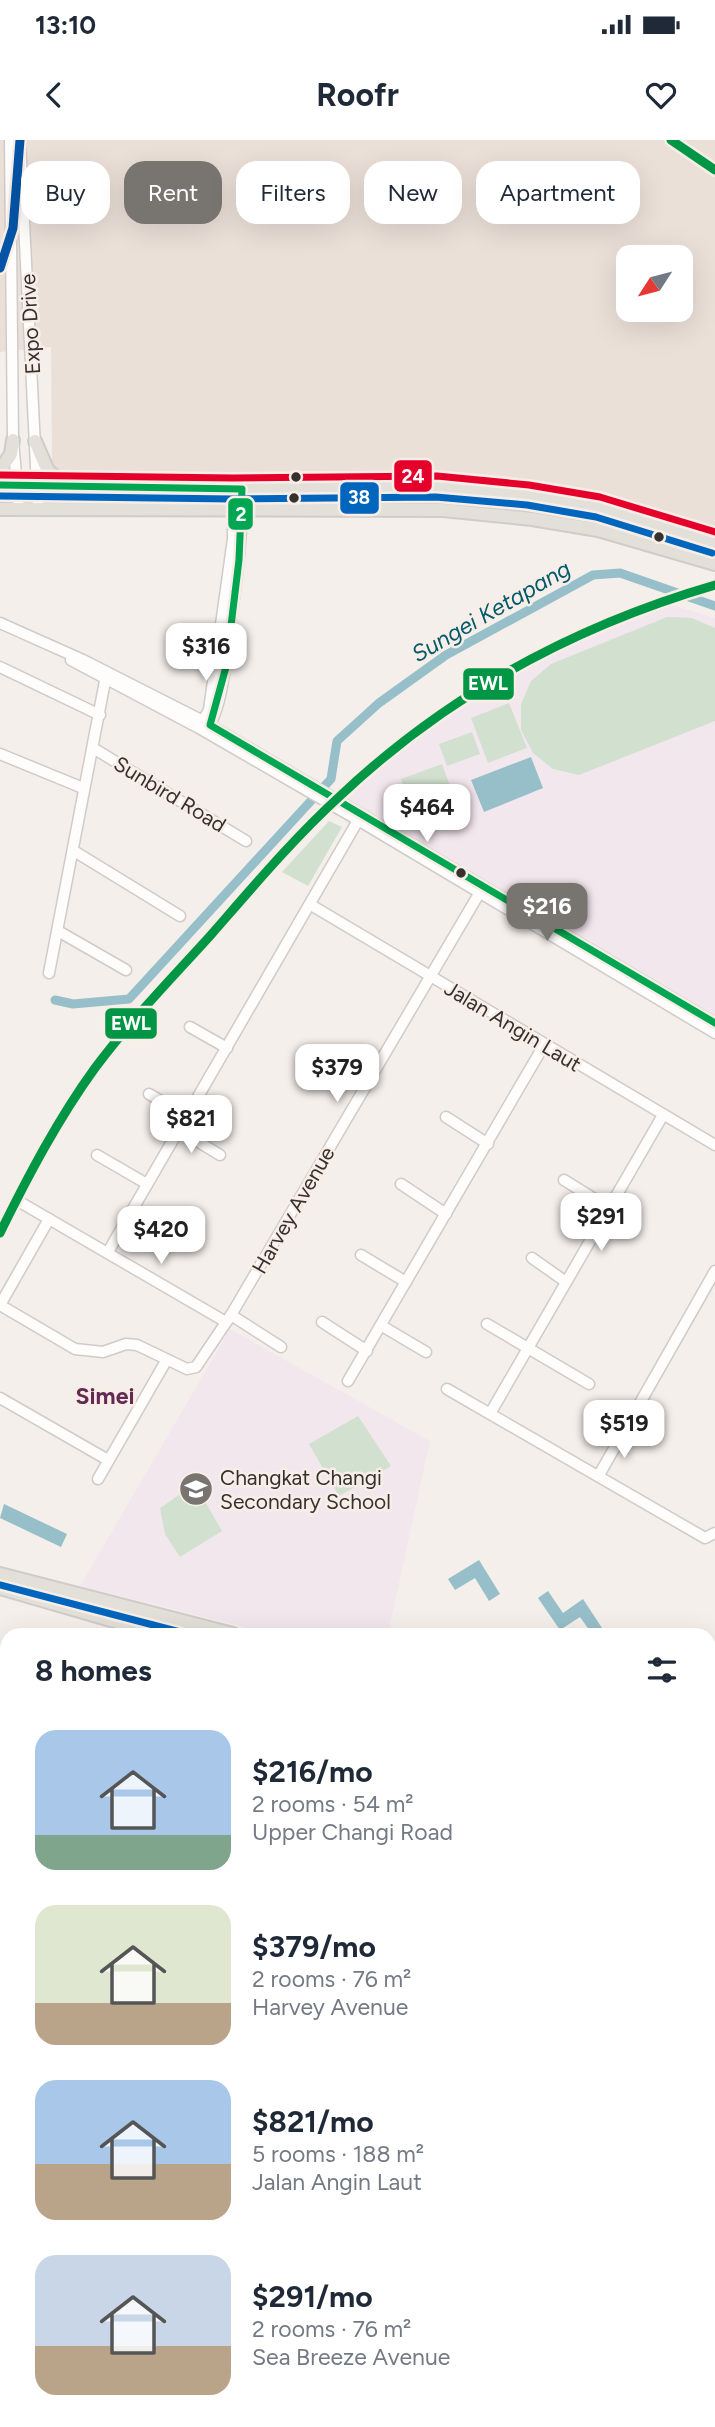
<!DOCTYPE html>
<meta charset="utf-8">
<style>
:root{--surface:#fff;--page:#f2f2f3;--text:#1f2937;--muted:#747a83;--accent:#787470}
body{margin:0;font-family:Figtree,sans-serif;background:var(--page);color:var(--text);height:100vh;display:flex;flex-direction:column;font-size:26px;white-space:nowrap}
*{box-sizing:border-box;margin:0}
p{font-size:23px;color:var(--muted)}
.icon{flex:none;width:38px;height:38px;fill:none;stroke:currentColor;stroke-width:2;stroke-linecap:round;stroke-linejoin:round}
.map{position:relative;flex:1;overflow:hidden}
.side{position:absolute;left:0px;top:1488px;width:716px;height:800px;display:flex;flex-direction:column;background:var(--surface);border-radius:21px 21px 0 0;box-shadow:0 7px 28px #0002}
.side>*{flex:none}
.top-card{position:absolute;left:21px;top:21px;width:674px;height:63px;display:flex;gap:14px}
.needle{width:46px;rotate:234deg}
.buttons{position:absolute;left:616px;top:105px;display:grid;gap:14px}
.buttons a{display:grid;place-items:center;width:77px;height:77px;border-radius:14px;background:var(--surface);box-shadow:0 7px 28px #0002;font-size:35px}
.price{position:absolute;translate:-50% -60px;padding:0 16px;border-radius:14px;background:#fff;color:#222;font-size:23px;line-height:46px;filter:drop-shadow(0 2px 4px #0008)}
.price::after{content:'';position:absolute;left:50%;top:42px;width:21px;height:16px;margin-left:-10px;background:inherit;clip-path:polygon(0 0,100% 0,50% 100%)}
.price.selected{background:var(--accent);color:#fff}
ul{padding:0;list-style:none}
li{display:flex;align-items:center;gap:21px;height:175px;padding:0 35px}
li span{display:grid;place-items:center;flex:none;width:196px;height:140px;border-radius:21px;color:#555}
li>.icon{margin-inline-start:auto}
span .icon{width:84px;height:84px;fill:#fffc;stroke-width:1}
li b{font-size:30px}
h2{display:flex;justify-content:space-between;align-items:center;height:84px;padding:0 35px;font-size:30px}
.tag{padding:0 24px;border-radius:21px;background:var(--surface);box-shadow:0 7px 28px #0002;font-size:24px;line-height:63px}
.tag.selected{background:var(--accent);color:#fff}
.status{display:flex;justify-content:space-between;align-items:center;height:49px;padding:0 35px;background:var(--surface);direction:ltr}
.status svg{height:19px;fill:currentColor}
header{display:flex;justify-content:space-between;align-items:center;height:91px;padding:0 35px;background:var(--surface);font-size:32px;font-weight:700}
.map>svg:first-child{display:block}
.built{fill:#ebe0d8;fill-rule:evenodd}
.industrial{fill:#f2e4da}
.education{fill:#f3e7ee}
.green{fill:#d2e0cf}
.water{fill:#96bfc9}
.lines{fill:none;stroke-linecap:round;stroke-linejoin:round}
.canal{stroke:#96bfc9;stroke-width:9}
.minor-casing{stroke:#d0cbc8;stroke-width:13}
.major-casing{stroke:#cfccca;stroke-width:16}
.highway-casing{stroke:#cfccca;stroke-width:18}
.minor{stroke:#fefdfc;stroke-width:10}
.major{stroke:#e3e0d9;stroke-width:12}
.highway{stroke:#d2cdc2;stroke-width:14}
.bus-1-casing{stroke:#f9eee7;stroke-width:12}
.bus-2-casing{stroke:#f9eee7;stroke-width:12}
.bus-3-casing{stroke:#f9eee7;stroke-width:12}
.bus-1{stroke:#00a651;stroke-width:7}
.bus-2{stroke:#0065bd;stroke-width:7}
.bus-3{stroke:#e4002b;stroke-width:7}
.metro-1-casing{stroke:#f9eee7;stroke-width:14}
.metro-2-casing{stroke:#f9eee7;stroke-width:14}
.metro-1{stroke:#009645;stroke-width:9}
.metro-2{stroke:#0354a6;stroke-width:9}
.bus-dot{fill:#35312e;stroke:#f9eee7;stroke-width:2.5}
.labels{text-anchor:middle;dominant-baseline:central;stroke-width:5;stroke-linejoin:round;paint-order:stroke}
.street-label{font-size:21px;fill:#35312e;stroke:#f9eee7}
.poi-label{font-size:21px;fill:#35312e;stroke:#f9eee7;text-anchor:start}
.water-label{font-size:23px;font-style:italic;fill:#005b6c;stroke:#f9eee7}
.neighbourhood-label{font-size:23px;font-weight:bold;fill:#632a54;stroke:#f9eee7}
.line-badge{stroke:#f9eee7;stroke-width:2.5}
.badge-label{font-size:19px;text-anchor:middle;font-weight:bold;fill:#fff}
</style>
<div class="status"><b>13:10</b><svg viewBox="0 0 49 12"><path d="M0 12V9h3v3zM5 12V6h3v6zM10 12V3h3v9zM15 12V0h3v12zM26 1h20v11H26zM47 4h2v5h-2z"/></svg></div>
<header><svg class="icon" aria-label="back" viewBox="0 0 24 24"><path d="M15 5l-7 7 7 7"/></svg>Roofr<svg class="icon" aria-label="heart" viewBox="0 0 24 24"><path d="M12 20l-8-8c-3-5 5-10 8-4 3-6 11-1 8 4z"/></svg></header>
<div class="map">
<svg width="715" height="2287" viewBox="0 0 715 2287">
<rect width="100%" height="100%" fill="#f5efeb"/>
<!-- built -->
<path class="built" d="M0 0H715V402L599 371 487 355 79 352 52 328 51 207 0 212ZM628 117H681V170H628Z"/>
<!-- industrial -->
<polygon class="industrial" points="715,2235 715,2287 623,2287 631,2280 709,2280 709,2237"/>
<!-- education -->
<g class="education">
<polygon points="669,464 715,478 715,876 343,662 442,571 547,516"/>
<polygon points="230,1189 430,1301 388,1494 272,1494 80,1446"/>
</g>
<!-- green -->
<g class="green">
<polygon points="667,477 692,478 715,488 715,581 579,635 553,629 533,613 521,590 521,564 531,541 551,524"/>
<polygon points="509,563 527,608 488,623 471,578"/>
<polygon points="472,592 480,614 447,626 439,604"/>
<polygon points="442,624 458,668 417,683 401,639"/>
<polygon points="329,681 342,687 308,746 282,732"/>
<polygon points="358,1276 391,1326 339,1356 309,1304"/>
<polygon points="195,1344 222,1391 180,1417 165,1394 160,1368"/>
<polygon points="0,2002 7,2005 7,2189 1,2223 7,2238 7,2251 0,2248"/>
</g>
<!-- water -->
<g class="water">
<polygon points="531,617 543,648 484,672 471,640"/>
<polygon points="4,1364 67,1394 61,1407 0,1378"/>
<polygon points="479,1420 500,1454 489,1461 475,1438 455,1450 448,1439"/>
<polygon points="548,1451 563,1473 583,1459 604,1491 592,1494 580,1477 560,1490 538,1458"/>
</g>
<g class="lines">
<!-- canal -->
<polyline class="canal" points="55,860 73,864 129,859 331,639 337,601 379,563 446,515 593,435 620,433 715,466"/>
<!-- minor casing -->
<g class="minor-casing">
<g id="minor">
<polyline points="10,0 13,300 19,369"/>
<polyline points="20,0 38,368"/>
<polyline points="0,483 83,520 203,581 715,883"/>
<polyline points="71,520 199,588 358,680 715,893"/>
<polyline points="0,527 100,575"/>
<polyline points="200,586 209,570 233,399 233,349"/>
<path d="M208 589C224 559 225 522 230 489 236 442 243 396 242 349"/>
<polyline points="93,608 246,701"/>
<polyline points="0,614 83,648"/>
<polyline points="74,711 180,776"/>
<polyline points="311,765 715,1005"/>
<polyline points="58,791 126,830"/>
<polyline points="49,833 106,536"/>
<polyline points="190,887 227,908"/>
<polyline points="149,954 187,976"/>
<polyline points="446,977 488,1004"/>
<polyline points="179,990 220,1015"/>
<polyline points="97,1015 147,1044"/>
<polyline points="564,1040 609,1068"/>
<polyline points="401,1044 446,1074"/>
<polyline points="18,1061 226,1182"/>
<polyline points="131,1071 175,1096"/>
<polyline points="108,1112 360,677"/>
<polyline points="361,1115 406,1142"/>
<polyline points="532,1118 566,1142"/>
<polyline points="0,1165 75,1209 103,1212 126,1204 137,1205 187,1229 196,1227 231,1175 483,747"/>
<polyline points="0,1165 49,1079"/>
<polyline points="231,1175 281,1207"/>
<polyline points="322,1182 367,1211"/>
<polyline points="487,1184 589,1244"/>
<polyline points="382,1186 426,1212"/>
<polyline points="348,1241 544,905"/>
<polyline points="447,1249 705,1398 715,1393"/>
<polyline points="0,1258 108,1320"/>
<polyline points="491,1272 663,975"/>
<polyline points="599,1335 715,1131"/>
<polyline points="98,1339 166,1221"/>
<polyline points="190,1494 192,1484"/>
<polyline points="0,1723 7,1725"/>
<polyline points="0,1731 7,1732"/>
<polyline points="0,2255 7,2259"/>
<polyline points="0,2266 7,2269"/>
<polyline points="21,2280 28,2287"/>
<polyline points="33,2280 40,2287"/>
</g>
</g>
<!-- major casing -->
<g class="major-casing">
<g id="major">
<polyline points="35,301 48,331 68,346"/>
<polyline points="0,330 11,314 13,300"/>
<polyline points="0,345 233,349 436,346 528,355 598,367 715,403"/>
<polyline points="0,369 443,370 532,379 598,390 715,424"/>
<polyline points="0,1434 233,1494"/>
<polyline points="0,1448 159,1494"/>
<polyline points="709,1611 715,1582"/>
<polyline points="709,1620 715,1622"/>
<polyline points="709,1640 715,1642"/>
<polyline points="709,1688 715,1664"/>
<polyline points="537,2287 539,2280"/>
<polyline points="558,2287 559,2280"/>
</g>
</g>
<!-- highway casing -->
<g class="highway-casing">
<g id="highway">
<polyline points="711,1680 715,1750"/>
<polyline points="709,1940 715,1940"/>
<polyline points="0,1967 7,1969"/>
<polyline points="0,1994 7,1996"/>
<polyline points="709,2111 715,2111"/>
<polyline points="709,2134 715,2136"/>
<polyline points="709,2150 715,2151"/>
<polyline points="709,2170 715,2172"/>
<polyline points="709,2226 715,2223"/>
<polyline points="312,2280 317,2287"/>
<polyline points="351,2280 353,2287"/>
<polyline points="397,2280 403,2287"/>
<polyline points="506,2287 513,2280"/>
<polyline points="607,2287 615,2280"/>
</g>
</g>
<!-- minor -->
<use href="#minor" class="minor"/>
<!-- major -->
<use href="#major" class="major"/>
<!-- highway -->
<use href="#highway" class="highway"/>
<!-- bus-1 casing -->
<g class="bus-1-casing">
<polyline id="bus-1" points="0,345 242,349 239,420 226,527 210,585 715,883"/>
</g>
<!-- bus-2 casing -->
<g class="bus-2-casing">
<g id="bus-2">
<polyline points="0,356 233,359 436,357 527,365 596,377 712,413"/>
<polyline points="0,1445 180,1492"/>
</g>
</g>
<!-- bus-3 casing -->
<g class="bus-3-casing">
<polyline id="bus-3" points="0,335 233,338 437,336 529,345 600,357 715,392"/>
</g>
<!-- bus-1 -->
<use href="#bus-1" class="bus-1"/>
<!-- bus-2 -->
<use href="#bus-2" class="bus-2"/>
<!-- bus-3 -->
<use href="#bus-3" class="bus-3"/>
<!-- metro-1 casing -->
<g class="metro-1-casing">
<g id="metro-1">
<polyline points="671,0 715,30"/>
<path d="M0 1093C28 1036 58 979 95 928 130 881 171 839 210 796 252 748 293 699 340 656 447 555 574 486 715 445"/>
</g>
</g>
<!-- metro-2 casing -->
<g class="metro-2-casing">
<polyline id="metro-2" points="0,128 13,88 20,0"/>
</g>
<!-- metro-1 -->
<use href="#metro-1" class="metro-1"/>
<!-- metro-2 -->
<use href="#metro-2" class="metro-2"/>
</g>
<!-- icons -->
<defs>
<g id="school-disc" transform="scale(1.75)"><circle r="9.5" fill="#787470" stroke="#f9eee7"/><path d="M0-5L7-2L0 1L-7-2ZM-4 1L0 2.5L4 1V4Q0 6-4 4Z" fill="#fff"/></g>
</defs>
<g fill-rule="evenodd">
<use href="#school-disc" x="196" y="1349"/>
</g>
<!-- markers -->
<g class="bus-dot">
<circle cx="296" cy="337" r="6"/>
<circle cx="294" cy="358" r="6"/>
<circle cx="659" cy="397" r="6"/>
<circle cx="461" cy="733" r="6"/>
</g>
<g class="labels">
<!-- street labels -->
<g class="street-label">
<text transform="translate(30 184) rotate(-93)">Expo Drive</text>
<text transform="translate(170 654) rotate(31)">Sunbird Road</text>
<text transform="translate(513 886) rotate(31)">Jalan Angin Laut</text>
<text transform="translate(293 1070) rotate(-60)">Harvey Avenue</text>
</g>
<!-- poi labels -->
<g class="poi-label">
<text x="220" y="1337">Changkat Changi<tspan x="220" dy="24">Secondary School</tspan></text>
</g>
<!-- water labels -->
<g class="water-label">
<text transform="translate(491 471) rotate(-30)">Sungei Ketapang</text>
</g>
<!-- neighbourhood labels -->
<g class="neighbourhood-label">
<text x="105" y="1256">Simei</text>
</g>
</g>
<g class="line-badge">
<rect x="393" y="319" width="40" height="34" rx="7" fill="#e4002b"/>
<rect x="339" y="341" width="41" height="34" rx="7" fill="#0065bd"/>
<rect x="227" y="357" width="27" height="34" rx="7" fill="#00a651"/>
<rect x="462" y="527" width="53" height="34" rx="7" fill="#009645"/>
<rect x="104" y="867" width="54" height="33" rx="7" fill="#009645"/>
</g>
<g class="badge-label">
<text x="413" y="343">24</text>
<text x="359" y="364">38</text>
<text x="241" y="381">2</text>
<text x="488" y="550">EWL</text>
<text x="131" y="890">EWL</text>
</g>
</svg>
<div class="buttons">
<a><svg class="needle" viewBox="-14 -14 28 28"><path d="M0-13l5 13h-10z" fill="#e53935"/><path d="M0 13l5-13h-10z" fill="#747a83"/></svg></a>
</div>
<b class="price" style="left:206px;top:543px">$316</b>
<b class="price" style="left:427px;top:704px">$464</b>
<b class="price selected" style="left:547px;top:803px">$216</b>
<b class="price" style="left:337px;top:964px">$379</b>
<b class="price" style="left:191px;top:1015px">$821</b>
<b class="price" style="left:601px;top:1113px">$291</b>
<b class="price" style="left:161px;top:1126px">$420</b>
<b class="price" style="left:624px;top:1320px">$519</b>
<div class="top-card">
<a class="tag">Buy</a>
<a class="tag selected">Rent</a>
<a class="tag">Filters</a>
<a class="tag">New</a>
<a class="tag">Apartment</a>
</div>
<section class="side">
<h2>8 homes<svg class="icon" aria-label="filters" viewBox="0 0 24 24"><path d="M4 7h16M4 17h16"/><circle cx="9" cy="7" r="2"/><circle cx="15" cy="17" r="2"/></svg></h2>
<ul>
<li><span style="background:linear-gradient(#a9c7e8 75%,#7fa58c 0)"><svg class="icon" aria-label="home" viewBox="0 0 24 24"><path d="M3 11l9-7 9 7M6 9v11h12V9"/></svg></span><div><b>$216/mo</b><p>2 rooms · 54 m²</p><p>Upper Changi Road</p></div></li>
<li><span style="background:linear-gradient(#dfe7d0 70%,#b9a48a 0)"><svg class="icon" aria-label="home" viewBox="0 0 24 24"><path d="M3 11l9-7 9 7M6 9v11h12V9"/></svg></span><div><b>$379/mo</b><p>2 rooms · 76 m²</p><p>Harvey Avenue</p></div></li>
<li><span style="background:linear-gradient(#a9c7e8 60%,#b9a48a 0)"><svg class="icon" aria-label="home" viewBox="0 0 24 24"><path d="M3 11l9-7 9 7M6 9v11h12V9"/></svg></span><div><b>$821/mo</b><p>5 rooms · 188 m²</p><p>Jalan Angin Laut</p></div></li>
<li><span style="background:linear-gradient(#c9d6e8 65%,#b9a48a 0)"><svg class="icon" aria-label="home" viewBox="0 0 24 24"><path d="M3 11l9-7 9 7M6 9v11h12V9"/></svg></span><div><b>$291/mo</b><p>2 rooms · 76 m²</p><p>Sea Breeze Avenue</p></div></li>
</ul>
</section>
</div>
